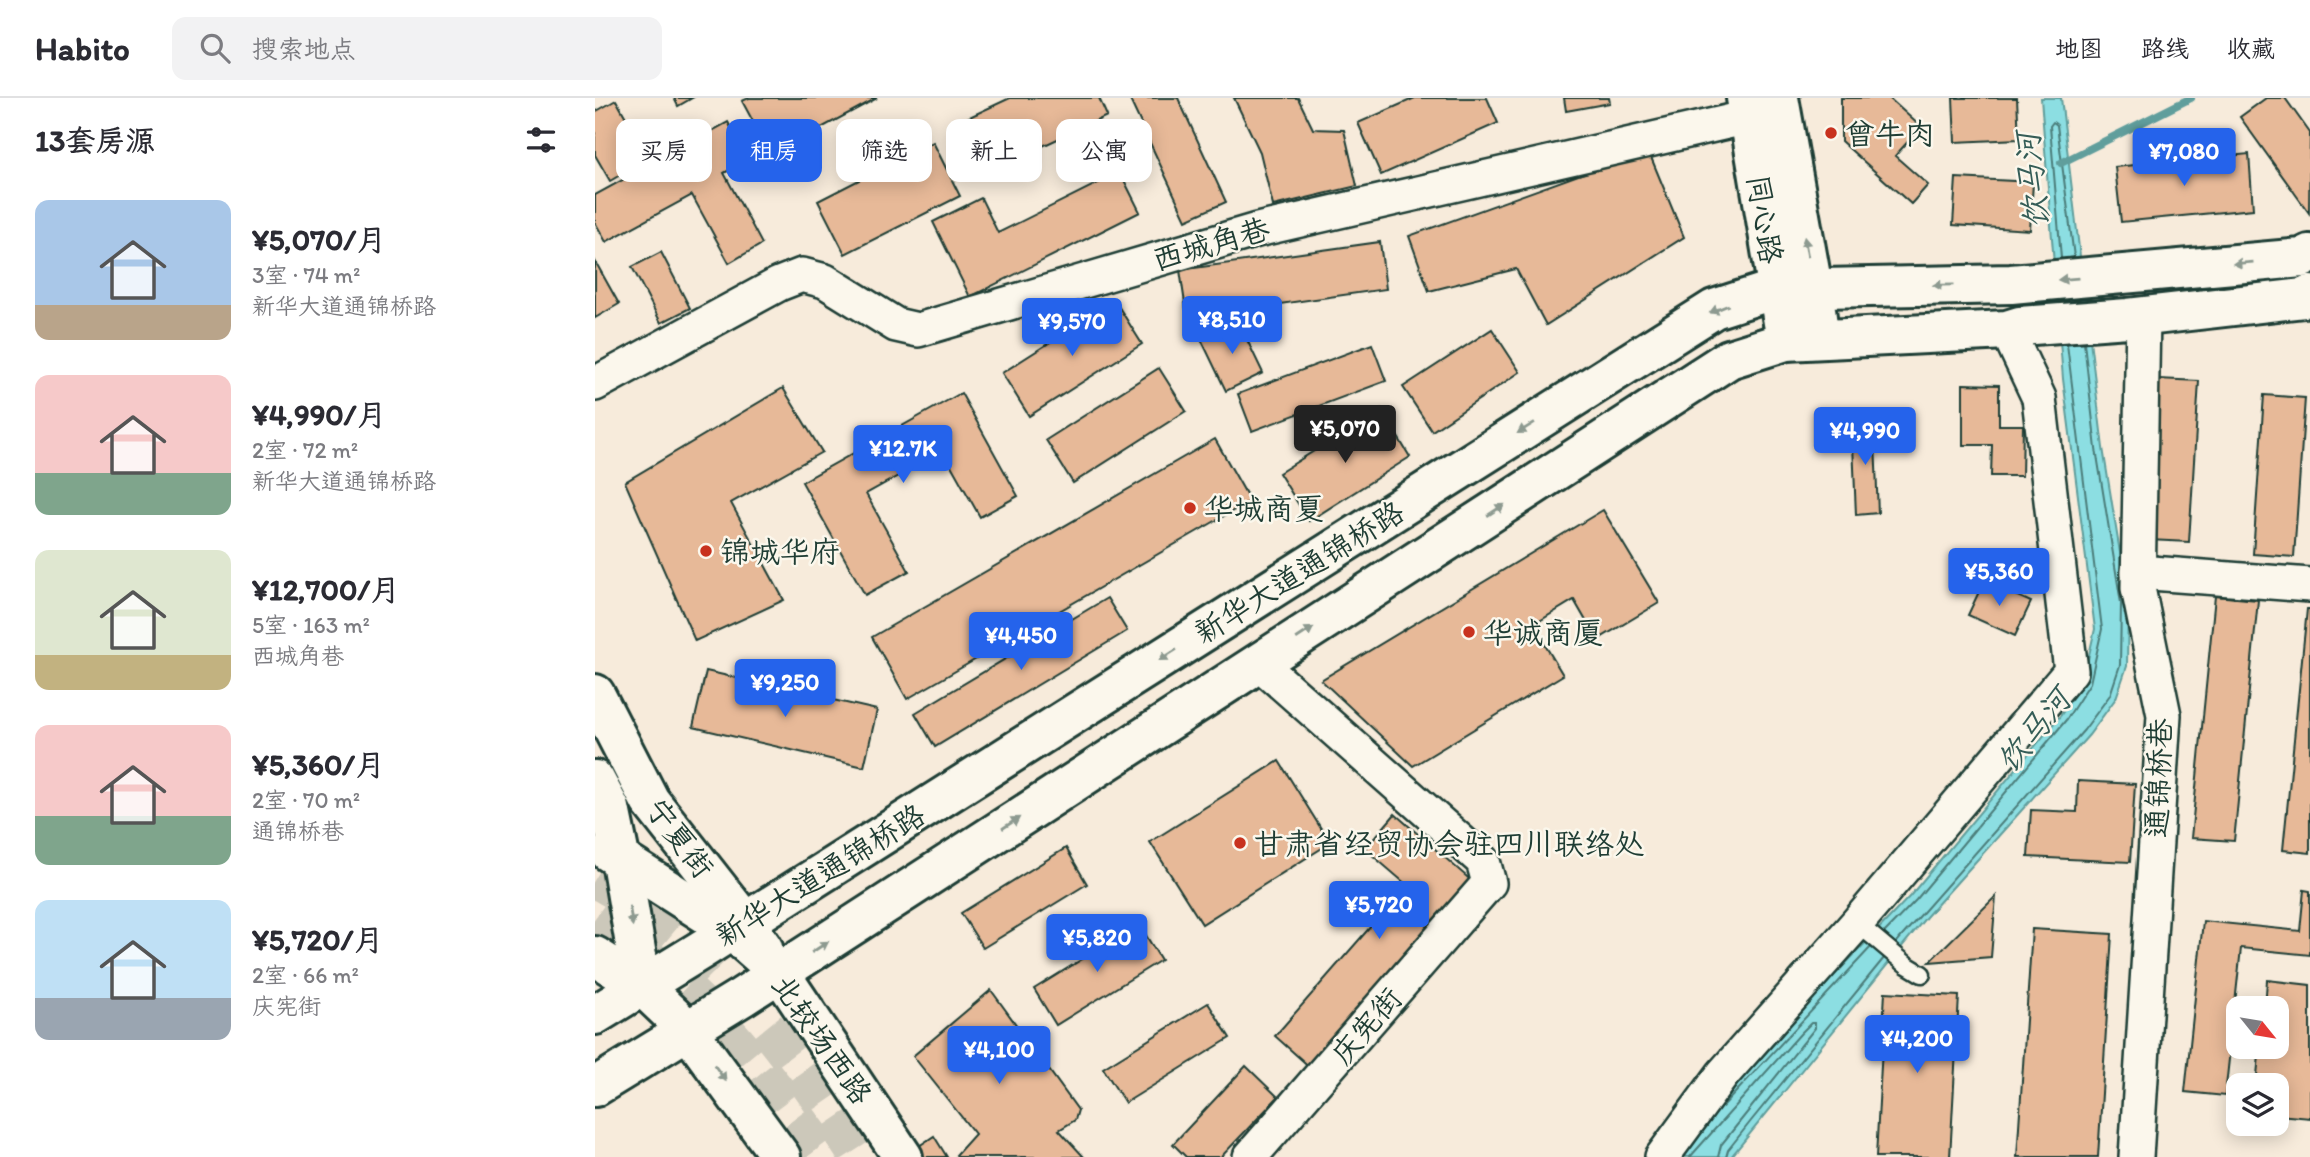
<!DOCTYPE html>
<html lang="zh">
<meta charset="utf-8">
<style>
:root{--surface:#fff;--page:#f2f2f3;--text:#2b2b33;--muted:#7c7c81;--line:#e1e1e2;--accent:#2563eb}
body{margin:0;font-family:Itim,"LXGW WenKai TC",sans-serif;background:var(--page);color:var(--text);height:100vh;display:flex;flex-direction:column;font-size:26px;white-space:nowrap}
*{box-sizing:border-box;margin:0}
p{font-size:23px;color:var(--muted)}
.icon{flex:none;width:38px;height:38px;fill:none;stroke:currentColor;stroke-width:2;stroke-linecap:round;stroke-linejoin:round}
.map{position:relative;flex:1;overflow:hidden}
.side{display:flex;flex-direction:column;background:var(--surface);width:595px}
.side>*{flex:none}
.guide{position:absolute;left:21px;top:21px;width:665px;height:63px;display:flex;gap:14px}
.needle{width:46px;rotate:120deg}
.controls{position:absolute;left:1631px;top:898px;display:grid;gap:14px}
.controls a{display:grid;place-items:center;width:63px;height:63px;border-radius:14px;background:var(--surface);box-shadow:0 4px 18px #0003;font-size:35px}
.price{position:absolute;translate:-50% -60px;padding:0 16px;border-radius:7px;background:var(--accent);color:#fff;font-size:23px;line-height:46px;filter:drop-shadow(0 2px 4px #0008)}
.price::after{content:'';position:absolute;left:50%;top:42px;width:21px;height:16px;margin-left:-10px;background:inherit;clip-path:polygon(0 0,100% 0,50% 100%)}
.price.selected{background:#222;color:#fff}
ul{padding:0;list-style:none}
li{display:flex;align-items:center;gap:21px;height:175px;padding:0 35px}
li span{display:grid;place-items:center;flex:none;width:196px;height:140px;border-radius:14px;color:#555}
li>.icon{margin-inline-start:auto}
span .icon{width:84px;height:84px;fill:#fffc;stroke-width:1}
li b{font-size:30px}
h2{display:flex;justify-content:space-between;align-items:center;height:84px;padding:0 35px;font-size:30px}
.tag{padding:0 24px;border-radius:14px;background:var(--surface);box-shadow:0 4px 18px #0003;font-size:24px;line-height:63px}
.tag.selected{background:var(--accent);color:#fff}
header{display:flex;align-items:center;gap:42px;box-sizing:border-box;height:98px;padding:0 35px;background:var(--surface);border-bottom:2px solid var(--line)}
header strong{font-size:33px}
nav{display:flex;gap:38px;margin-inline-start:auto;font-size:24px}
.search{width:490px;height:63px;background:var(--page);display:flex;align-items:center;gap:18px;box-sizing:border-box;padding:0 24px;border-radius:14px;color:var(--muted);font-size:26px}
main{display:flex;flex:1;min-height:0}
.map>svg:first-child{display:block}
.water{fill:#8cdee2;stroke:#609e9c;stroke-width:2}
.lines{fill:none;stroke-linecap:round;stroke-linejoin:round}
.shore{stroke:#4b7d7a;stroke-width:2}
.stream{stroke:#609e9c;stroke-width:8}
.building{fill:#e7b998;stroke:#1f3d34;stroke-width:2}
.primary-tunnel{stroke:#ccc8ba;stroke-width:38;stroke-dasharray:38 19;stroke-linecap:butt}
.lane-casing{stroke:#1f3d34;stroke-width:21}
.street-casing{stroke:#1f3d34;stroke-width:38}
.secondary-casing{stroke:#1f3d34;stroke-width:44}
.primary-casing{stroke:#1f3d34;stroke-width:44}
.lane{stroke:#fbf7ec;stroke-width:16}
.street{stroke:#fbf7ec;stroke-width:33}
.secondary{stroke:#fbf7ec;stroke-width:38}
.primary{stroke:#fbf7ec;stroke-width:38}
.oneway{fill:#8d9a90}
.poi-dot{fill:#c8321e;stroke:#fbf7ec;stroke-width:2.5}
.labels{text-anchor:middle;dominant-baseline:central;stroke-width:5;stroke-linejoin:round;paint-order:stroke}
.poi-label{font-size:30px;fill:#1f3d34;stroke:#fbf7ec;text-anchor:start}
.street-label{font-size:30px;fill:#1f3d34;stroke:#fbf7ec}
.water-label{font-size:32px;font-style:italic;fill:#355d57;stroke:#fbf7ec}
</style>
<header>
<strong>Habito</strong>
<div class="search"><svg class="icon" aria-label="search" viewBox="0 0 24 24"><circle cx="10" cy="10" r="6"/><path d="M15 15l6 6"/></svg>搜索地点</div>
<nav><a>地图</a><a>路线</a><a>收藏</a></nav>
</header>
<main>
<section class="side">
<h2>13套房源<svg class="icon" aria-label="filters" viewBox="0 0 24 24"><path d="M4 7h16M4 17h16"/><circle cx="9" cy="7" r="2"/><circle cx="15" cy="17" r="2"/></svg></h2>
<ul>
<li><span style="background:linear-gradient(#a9c7e8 75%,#b9a48a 0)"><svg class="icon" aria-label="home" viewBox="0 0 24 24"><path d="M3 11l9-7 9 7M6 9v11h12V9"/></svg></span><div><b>¥5,070/月</b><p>3室 · 74 m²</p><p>新华大道通锦桥路</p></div></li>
<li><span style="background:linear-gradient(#f6c9c9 70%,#7fa58c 0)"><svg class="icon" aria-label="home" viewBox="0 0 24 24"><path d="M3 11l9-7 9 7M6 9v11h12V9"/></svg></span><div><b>¥4,990/月</b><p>2室 · 72 m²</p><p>新华大道通锦桥路</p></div></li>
<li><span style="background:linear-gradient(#dfe7d0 75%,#c2b280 0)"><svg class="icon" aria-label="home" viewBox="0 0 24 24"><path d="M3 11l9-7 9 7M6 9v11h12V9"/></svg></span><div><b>¥12,700/月</b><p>5室 · 163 m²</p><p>西城角巷</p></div></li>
<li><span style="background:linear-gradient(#f6c9c9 65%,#7fa58c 0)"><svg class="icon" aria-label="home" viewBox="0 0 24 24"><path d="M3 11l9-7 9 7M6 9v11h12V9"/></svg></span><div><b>¥5,360/月</b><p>2室 · 70 m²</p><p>通锦桥巷</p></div></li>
<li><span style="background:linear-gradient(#bfe0f5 70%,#9aa5b1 0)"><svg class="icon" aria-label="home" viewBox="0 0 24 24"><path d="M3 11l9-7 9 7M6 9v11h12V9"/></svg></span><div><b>¥5,720/月</b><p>2室 · 66 m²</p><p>庆宪街</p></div></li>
</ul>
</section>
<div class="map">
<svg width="1715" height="1059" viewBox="0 0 1715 1059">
<rect width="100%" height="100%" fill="#f7ebdb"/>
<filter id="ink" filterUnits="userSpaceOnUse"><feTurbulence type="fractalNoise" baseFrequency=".0143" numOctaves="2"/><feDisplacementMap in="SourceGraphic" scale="14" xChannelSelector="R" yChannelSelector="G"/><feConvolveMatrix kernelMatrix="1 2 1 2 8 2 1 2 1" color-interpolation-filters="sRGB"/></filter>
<g filter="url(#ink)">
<!-- water -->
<polygon class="water" points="1446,0 1466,0 1508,350 1533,504 1532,568 1521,600 1494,637 1331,819 1136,1059 1076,1059 1195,924 1315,798 1466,617 1488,583 1500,531 1468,281"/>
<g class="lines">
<!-- shore -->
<g class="shore">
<polyline points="1466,160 1455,28 1458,24 1462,27 1479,159"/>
<polyline points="1289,835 1321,802 1471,622 1495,585 1507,531 1472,246"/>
<polyline points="1301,845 1489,632 1515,597 1525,567 1526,505 1501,351 1489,244"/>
<polyline points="1127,1009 1276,849"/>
<polyline points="1095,1059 1206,935 1216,925 1220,925 1220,930 1126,1047 1123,1059"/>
<polyline points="1131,1059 1133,1052 1156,1023 1289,860"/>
</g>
<!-- stream -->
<polyline class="stream" points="1466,65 1596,0"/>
</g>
<!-- building -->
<g class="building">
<polygon points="79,0 97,0 83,8"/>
<polygon points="154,0 282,0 176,57 147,3"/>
<polygon points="415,0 504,0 512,18 377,81 353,29"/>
<polygon points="534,0 583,0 631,104 591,122"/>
<polygon points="639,0 703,0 718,31 749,32 762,88 678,108 665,54"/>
<polygon points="820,0 892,0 903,25 786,77 763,25"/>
<polygon points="969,0 1014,0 1015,5 971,13"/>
<polygon points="1246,0 1294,0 1326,29 1300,58 1333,87 1316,106 1246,43"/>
<polygon points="1358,0 1422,0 1424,41 1360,44"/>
<polygon points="1671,0 1690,0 1715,35 1714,115 1645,19"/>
<polygon points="21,2 54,60 15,83 0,57 0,14"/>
<polygon points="133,24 153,62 129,75 167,146 134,165 97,97 11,144 0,124 0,97"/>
<polygon points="338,44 365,98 250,156 223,103"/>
<polygon points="1053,52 1089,139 951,227 921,171 834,193 814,138"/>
<polygon points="1654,56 1658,111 1526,124 1520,69"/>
<polygon points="525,74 545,114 375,199 338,124 386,100 403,135"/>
<polygon points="1361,80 1438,84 1435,132 1358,127"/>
<polygon points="785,144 791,191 592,219 585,172"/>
<polygon points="66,154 95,210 66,225 37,169"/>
<polygon points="0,163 24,206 0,220"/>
<polygon points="520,203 547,246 434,318 407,275"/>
<polygon points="643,223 668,275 631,293 606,241"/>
<polygon points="897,231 925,274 837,333 808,289"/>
<polygon points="777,246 791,283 657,333 643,296"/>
<polygon points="564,270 591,313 478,385 451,342"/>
<polygon points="1563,281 1604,283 1594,444 1554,442"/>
<polygon points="1368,286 1404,287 1404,327 1428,327 1427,378 1396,378 1397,347 1368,347"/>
<polygon points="188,290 227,354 136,405 189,502 100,543 30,384"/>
<polygon points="366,295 423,398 385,419 348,353 271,396 314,473 270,497 207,384"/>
<polygon points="1669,297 1710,300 1699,459 1658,456"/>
<polygon points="786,311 815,359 714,423 684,375"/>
<polygon points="1279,321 1283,415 1261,417 1257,322"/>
<polygon points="620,341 655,403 312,601 277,539"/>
<polygon points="1008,412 1064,505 1002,542 979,502 938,527 968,577 818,668 726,582"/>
<polygon points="1389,483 1436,504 1420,538 1373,517"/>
<polygon points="1620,498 1663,502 1639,743 1596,740"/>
<polygon points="512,500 532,533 340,649 320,615"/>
<polygon points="1712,511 1715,511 1715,755 1688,752"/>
<polygon points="111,573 282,612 269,669 98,629"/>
<polygon points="684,663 735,745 607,826 555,744"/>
<polygon points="1483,683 1540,686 1535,764 1433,759 1436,712 1482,714"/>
<polygon points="800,716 879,785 717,971 680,938 812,787 770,751"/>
<polygon points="471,750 492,786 388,850 366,815"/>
<polygon points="1709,792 1715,793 1715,857 1646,850 1630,998 1590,994 1608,823 1705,833"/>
<polygon points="1401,798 1396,859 1334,864"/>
<polygon points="544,826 566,862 461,927 439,891"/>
<polygon points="1437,831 1517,836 1503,1059 1422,1059"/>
<polygon points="1672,882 1715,887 1715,1020 1682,1017 1682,987 1661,987 1665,948 1682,948 1682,910 1670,910"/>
<polygon points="396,892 483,1012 480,1022 464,1032 489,1059 363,1059 361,1057 380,1036 318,958"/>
<polygon points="1290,894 1364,898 1355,1059 1281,1059"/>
<polygon points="613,905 635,940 530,1005 508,970"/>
<polygon points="651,968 683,999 626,1059 591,1059 578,1046"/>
<polygon points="339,1038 352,1059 326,1059 321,1050"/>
</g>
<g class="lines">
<!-- primary-tunnel -->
<g class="primary-tunnel">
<path d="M0 781C15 790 31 798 46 809 137 875 203 965 263 1059"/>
<path d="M0 820C32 843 64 867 93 894 145 942 189 1002 231 1059"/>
</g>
<!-- lane casing -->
<g class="lane-casing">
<polyline id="lane" points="1262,825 1312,867 1327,876"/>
</g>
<!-- street casing -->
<g class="street-casing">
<g id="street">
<polyline points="0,286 184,186 207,177 230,183 301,227 323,232 662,132 1154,19 1179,16"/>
<polyline points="1543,474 1715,487"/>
<polyline points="655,1059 894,785 888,763 664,565"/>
<polyline points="1067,1059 1128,976 1262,825 1476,573 1444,300 1412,232"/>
<polyline points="1541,1059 1569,617 1543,490 1548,218"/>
</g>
</g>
<!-- secondary casing -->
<g class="secondary-casing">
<g id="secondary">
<polyline points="1151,0 1191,243"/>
<polyline points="1184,0 1218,190 1225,241"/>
<polyline points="0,596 55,703 150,824 168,850"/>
<polyline points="0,682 15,710 26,763 47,888"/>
<polyline points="14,754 136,832"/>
<polyline points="0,858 47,888"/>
</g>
</g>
<!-- primary casing -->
<g class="primary-casing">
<g id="primary">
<polyline points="136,832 185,875 308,1059"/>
<polyline points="47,888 93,932 186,1059"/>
<polyline points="0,917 106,852 1119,211 1181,191 1416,186 1707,160 1715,156"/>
<polyline points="0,989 147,899 1134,261 1191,243 1412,232 1425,228 1533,220 1709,200 1715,197"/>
</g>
</g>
<!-- lane -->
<use href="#lane" class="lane"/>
<!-- street -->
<use href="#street" class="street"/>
<!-- secondary -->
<use href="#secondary" class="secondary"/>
<!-- primary -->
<use href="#primary" class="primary"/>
</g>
<!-- one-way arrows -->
<defs><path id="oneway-solid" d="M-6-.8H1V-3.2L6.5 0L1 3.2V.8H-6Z" transform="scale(1.75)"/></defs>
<g class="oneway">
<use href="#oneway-solid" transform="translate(1211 149) rotate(-100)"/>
<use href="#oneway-solid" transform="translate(1648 165) rotate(175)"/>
<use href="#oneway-solid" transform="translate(1473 181) rotate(175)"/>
<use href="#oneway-solid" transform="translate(1348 187) rotate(179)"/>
<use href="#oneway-solid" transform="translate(1124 211) rotate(158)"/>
<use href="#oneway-solid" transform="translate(931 330) rotate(148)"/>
<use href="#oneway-solid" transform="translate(901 412) rotate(-33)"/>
<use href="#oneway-solid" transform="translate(710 535) rotate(-33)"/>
<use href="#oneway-solid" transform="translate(573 557) rotate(148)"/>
<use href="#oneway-solid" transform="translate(416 725) rotate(-33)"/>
<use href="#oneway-solid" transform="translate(36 818) rotate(81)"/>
<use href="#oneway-solid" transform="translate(225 849) rotate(-33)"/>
<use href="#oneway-solid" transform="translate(125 975) rotate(54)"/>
</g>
</g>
<!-- markers -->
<g class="poi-dot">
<circle cx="1236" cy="35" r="7"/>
<circle cx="595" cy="410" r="7"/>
<circle cx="111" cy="453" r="7"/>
<circle cx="874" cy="534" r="7"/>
<circle cx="645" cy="745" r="7"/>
</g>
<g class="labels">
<!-- poi labels -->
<g class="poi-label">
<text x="1250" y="35">曾牛肉</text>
<text x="609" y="410">华城商夏</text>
<text x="125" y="453">锦城华府</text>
<text x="888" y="534">华诚商厦</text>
<text x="659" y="745">甘肃省经贸协会驻四川联络处</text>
</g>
<!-- street labels -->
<g class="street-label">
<text transform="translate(1170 121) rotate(81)">同心路</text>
<text transform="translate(616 146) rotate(-16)">西城角巷</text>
<text transform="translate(704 474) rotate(-32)">新华大道通锦桥路</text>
<text transform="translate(1563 680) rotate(-88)">通锦桥巷</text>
<text transform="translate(85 740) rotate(53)">宁夏街</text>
<text transform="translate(225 777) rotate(-32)">新华大道通锦桥路</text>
<text transform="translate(771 928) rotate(-49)">庆宪街</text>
<text transform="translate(227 941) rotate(55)">北较场西路</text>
</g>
<!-- water labels -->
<g class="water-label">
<text transform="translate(1437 82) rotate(-96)">饮马河</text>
<text transform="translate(1439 632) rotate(-51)">饮马河</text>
</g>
</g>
</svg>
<div class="controls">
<a><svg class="needle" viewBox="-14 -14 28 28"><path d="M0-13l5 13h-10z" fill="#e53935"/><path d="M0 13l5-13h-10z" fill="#7c7c81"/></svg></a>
<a><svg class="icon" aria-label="layers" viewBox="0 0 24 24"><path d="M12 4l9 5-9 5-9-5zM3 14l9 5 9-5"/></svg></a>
</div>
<b class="price" style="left:1589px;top:90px">¥7,080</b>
<b class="price" style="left:637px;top:258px">¥8,510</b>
<b class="price" style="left:477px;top:260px">¥9,570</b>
<b class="price selected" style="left:750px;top:367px">¥5,070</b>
<b class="price" style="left:1270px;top:369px">¥4,990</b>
<b class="price" style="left:308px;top:387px">¥12.7K</b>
<b class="price" style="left:1404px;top:510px">¥5,360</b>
<b class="price" style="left:426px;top:574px">¥4,450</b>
<b class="price" style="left:190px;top:621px">¥9,250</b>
<b class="price" style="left:784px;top:843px">¥5,720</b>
<b class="price" style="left:502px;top:876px">¥5,820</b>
<b class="price" style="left:1322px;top:977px">¥4,200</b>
<b class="price" style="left:404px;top:988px">¥4,100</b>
<div class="guide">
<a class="tag">买房</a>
<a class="tag selected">租房</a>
<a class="tag">筛选</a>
<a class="tag">新上</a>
<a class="tag">公寓</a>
</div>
</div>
</main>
